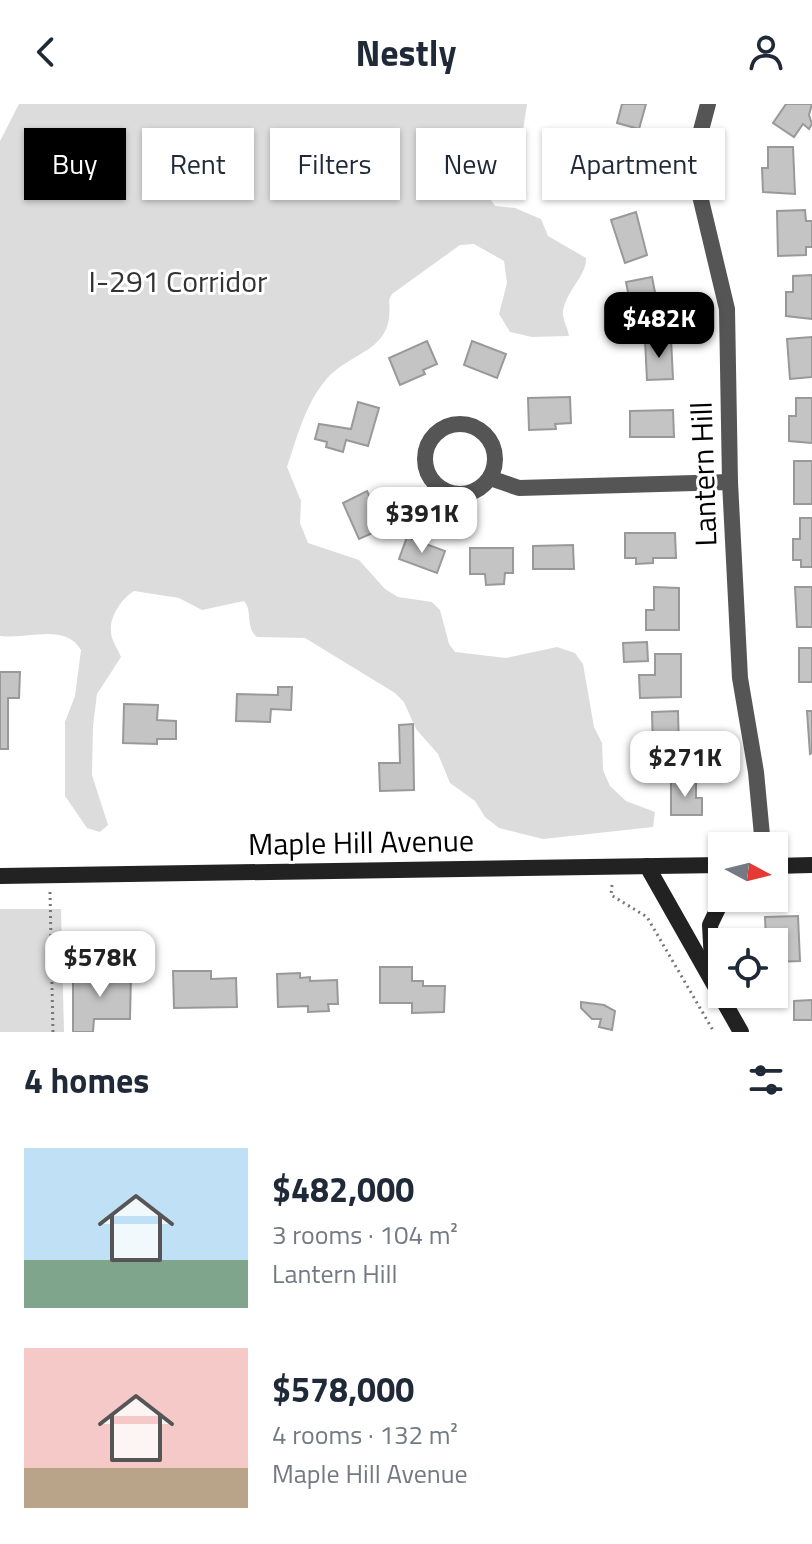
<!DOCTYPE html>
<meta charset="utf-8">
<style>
:root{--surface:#fff;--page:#f2f2f3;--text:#1f2937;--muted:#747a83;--accent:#000}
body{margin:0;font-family:"Titillium Web",sans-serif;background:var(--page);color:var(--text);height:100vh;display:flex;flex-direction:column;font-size:30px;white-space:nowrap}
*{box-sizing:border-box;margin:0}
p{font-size:26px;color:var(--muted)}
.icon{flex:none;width:44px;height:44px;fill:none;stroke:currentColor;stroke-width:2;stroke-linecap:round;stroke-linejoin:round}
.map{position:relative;height:928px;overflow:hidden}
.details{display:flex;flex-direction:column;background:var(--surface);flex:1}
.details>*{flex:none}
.guide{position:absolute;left:24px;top:24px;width:764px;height:72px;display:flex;gap:16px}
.needle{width:52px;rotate:97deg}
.fabs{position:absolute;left:708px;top:728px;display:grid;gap:16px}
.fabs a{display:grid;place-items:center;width:80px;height:80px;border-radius:0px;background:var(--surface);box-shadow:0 2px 6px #0004;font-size:40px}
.price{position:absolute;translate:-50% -68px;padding:0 18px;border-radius:16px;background:#fff;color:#222;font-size:26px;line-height:52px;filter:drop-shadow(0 2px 4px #0008)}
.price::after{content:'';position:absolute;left:50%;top:48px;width:24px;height:18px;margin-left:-12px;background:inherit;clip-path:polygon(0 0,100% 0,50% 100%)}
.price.on{background:var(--accent);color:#fff}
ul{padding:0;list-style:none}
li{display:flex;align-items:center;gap:24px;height:200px;padding:0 24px}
li span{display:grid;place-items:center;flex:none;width:224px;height:160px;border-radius:0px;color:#555}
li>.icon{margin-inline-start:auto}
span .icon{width:96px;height:96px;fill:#fffc;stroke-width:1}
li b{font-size:34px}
h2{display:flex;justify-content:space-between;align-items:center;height:96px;padding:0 24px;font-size:34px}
.tag{padding:0 28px;border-radius:0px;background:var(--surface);box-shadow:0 2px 6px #0004;font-size:28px;line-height:72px}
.tag.on{background:var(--accent);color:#fff}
header{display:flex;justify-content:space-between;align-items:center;height:104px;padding:0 24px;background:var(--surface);font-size:36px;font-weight:700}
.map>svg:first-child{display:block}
.green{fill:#dcdcdc}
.building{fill:#c4c4c4;stroke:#999;stroke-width:2}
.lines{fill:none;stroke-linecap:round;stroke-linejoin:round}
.path{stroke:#777;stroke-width:3;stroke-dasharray:2 4;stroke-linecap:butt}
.street{stroke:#555;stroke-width:16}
.secondary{stroke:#222;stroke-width:16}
.labels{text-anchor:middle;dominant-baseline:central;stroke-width:6;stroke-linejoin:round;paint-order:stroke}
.park-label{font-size:30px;fill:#333;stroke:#fff}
.street-label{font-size:30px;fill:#000;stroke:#fff}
</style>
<header><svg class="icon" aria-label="back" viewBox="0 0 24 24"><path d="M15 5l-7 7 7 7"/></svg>Nestly<svg class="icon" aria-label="person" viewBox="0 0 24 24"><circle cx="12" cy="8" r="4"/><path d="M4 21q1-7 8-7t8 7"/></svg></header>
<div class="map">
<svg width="812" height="928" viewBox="0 0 812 928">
<rect width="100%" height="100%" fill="#fff"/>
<!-- green -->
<g class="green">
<path d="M19 0H527L519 52 498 69 489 93 495 102 515 104 541 115 548 132 586 154C587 172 567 185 563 207 562 216 568 224 569 232L532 233 510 228 499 210 507 179 504 157 474 140 460 141 392 190 389 196C395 250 351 245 325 277 305 301 297 334 287 363L301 397 300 419 308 439 359 456 385 485 398 493 432 498 440 506 449 540 455 548 506 554 557 543 575 549 583 560 594 623 602 639 603 666 610 682 626 697 655 708 653 723 543 735 499 724 485 713 475 697 450 679 438 650 416 625 404 598 395 589 305 534 257 533C245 523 253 507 244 497L202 506 179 494 134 487C122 494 109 513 111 528 111 536 118 545 121 553L97 590 93 622 92 671 108 721 100 728 87 724 65 692V618L75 592 81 546C65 518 26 536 0 532V37Z"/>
<polygon points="0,805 61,805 64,928 0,928"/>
</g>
<!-- building -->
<g class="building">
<polygon points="622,0 646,0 639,25 617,19"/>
<polygon points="786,0 812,0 809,11 812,20 809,25 803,20 794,33 773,19"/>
<polygon points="768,43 793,43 795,90 763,88 762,64 768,64"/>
<polygon points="639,50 639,88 601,88 601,51"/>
<polygon points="805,106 806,117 812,117 812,143 806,143 806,151 778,152 777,107"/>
<polygon points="636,108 647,151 625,159 611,116"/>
<polygon points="812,171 812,215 786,212 786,188 793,188 793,172"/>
<polygon points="652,173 660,214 634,218 626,178"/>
<polygon points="812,233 812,273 790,275 787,235"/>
<polygon points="671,235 673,275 647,276 645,236"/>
<polygon points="427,237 437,260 423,266 425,270 400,281 389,254"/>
<polygon points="472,237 506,250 497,274 464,261"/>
<polygon points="570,293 571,319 555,320 556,325 529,326 528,294"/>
<polygon points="796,294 812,294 812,339 789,337 789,312 796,312"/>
<polygon points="358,298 379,304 368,342 346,336 343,348 326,343 327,338 315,335 319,320 351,325"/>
<polygon points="673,306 674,333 630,333 630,307"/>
<rect x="794" y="357" width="18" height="43"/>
<polygon points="367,387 384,424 359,435 343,399"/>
<polygon points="800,414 812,414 812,463 801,463 801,456 793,456 793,435 800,435"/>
<polygon points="625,429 675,429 676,454 653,454 653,459 636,460 636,454 625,454"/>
<polygon points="407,433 445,447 437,469 399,455"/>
<polygon points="573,441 574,465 533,465 533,442"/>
<polygon points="470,444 513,444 513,469 505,469 504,480 486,481 485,470 470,470"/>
<polygon points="654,483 679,484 679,526 646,526 646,506 654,506"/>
<polygon points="795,483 812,483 812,523 797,523"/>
<polygon points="647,538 648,557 624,558 623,539"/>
<rect x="799" y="544" width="13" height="34"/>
<polygon points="655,550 681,550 681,593 640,594 639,571 655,571"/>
<polygon points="0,568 20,568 19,594 8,594 8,645 0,645"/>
<polygon points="278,583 292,583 291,606 271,605 270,618 236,617 237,590 278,591"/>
<polygon points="124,600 158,601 157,616 176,617 176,635 157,635 157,640 123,639"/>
<polygon points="678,607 679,647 653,648 652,608"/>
<polygon points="807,607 812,607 812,649 810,650"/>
<polygon points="413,620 414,686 380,687 379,659 400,659 399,621"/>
<polygon points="671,677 696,677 696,694 702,694 702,711 671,711"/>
<polygon points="798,812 800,857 774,858 774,838 766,838 765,813"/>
<polygon points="380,863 412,863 412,877 423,877 423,882 445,882 444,908 412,909 412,899 380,899"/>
<polygon points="173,867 211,867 211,875 236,874 237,903 174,904"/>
<polygon points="73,869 131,870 130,915 94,915 93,928 73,928"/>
<polygon points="300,869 300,874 310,873 310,877 337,876 338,900 328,900 329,907 308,908 308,902 278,903 277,870"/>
<polygon points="812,896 812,916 794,916 794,897"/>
<polygon points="581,898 604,901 615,907 612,926 599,923 601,915 592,915 581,904"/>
</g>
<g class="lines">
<!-- path -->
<g class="path">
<polyline points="612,781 611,791 647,813 714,928"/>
<polyline points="50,788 53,928"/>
</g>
<!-- street -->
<g class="street">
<polyline points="708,0 695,49 696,75 727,205 730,378 740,574 756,668 763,742"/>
<circle cx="460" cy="355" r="35"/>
<polyline points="490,374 519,384 730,378"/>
</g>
<!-- secondary -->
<g class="secondary">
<polyline points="647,762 741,928"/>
<polyline points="774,762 812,761"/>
<polyline points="0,772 722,761"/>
<polyline points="713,875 710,821 723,794"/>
</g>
</g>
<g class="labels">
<!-- park labels -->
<g class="park-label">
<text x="178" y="177">I-291 Corridor</text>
</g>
<!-- street labels -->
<g class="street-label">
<text transform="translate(703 370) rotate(-92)">Lantern Hill</text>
<text transform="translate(361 738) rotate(-1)">Maple Hill Avenue</text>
</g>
</g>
</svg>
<div class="fabs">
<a><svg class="needle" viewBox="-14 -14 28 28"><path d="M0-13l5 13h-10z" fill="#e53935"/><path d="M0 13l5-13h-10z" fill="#747a83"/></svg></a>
<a><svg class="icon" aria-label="locate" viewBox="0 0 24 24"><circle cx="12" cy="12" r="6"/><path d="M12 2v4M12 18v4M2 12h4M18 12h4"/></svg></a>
</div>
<b class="price on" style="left:659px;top:256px">$482K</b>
<b class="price" style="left:422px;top:451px">$391K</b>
<b class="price" style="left:685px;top:695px">$271K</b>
<b class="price" style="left:100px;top:895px">$578K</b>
<div class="guide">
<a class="tag on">Buy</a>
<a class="tag">Rent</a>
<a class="tag">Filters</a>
<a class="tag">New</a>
<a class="tag">Apartment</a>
</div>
</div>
<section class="details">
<h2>4 homes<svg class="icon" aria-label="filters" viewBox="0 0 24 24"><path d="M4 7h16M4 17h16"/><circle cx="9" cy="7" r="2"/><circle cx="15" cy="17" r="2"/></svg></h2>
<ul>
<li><span style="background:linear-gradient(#bfe0f5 70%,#7fa58c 0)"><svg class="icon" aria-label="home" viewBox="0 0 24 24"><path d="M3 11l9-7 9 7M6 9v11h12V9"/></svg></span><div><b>$482,000</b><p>3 rooms · 104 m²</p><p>Lantern Hill</p></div></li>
<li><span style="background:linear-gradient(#f6c9c9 75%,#b9a48a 0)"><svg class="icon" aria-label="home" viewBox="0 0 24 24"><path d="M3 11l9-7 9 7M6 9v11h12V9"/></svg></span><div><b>$578,000</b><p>4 rooms · 132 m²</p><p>Maple Hill Avenue</p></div></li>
</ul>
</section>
